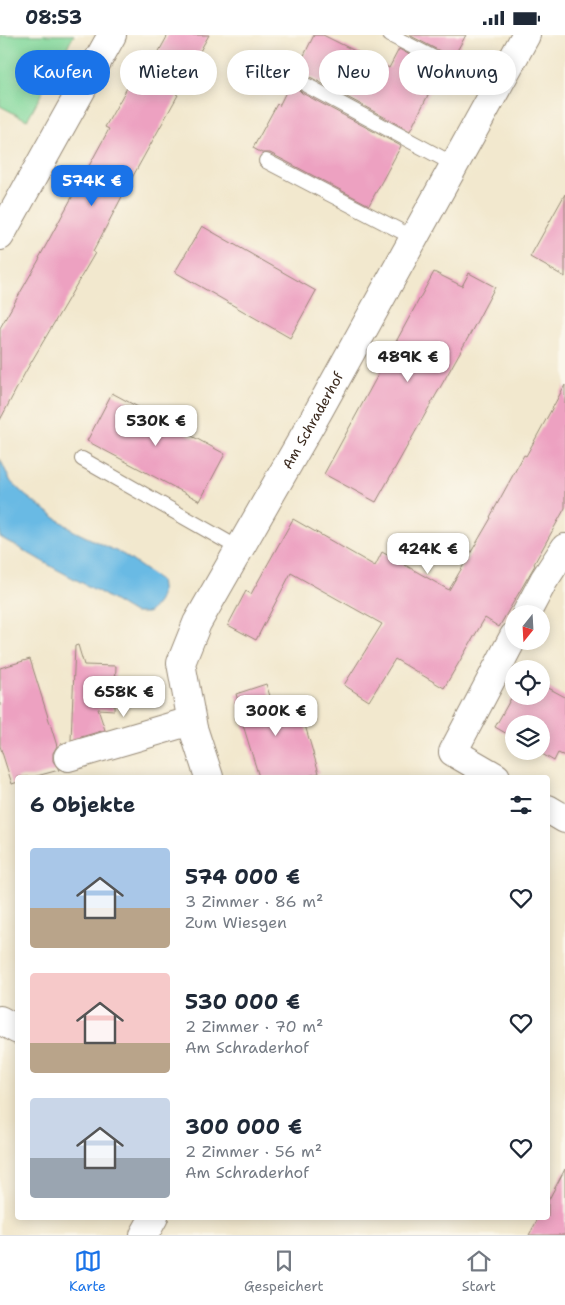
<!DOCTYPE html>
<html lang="de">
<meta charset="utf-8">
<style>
:root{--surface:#fff;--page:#f2f2f3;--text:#1f2937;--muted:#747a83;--line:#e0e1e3;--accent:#1a73e8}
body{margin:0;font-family:"Shantell Sans",sans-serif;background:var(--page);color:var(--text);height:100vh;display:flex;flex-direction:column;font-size:19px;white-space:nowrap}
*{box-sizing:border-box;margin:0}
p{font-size:16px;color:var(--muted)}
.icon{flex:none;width:28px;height:28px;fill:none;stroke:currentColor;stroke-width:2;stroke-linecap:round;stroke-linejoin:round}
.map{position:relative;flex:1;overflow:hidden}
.sheet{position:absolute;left:15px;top:740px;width:535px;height:445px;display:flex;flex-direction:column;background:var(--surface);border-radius:5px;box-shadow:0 2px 12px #0003}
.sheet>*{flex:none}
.guide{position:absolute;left:15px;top:15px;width:535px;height:45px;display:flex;gap:10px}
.needle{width:32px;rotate:198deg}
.controls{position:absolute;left:505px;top:570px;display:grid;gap:10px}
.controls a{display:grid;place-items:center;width:45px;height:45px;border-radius:50%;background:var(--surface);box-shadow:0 2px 12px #0003;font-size:25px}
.price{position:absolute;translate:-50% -42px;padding:0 11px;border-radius:10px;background:#fff;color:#222;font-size:16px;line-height:32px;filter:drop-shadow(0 1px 2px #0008)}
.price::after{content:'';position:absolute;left:50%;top:30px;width:15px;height:11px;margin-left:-8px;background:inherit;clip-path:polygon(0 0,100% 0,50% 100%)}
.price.active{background:var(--accent);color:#fff}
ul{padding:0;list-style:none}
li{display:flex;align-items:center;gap:15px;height:125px;padding:0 15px}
li span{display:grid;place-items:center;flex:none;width:140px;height:100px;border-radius:5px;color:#555}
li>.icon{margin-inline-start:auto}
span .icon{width:60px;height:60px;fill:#fffc;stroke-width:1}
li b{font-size:21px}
h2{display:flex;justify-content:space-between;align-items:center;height:60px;padding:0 15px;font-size:21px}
.pill{padding:0 18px;border-radius:22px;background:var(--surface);box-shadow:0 2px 12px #0003;font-size:18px;line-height:45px}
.pill.active{background:var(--accent);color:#fff}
.status{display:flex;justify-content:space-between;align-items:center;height:35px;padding:0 25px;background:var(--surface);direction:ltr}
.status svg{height:14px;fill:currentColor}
.dock{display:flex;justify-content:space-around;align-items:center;height:70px;border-top:1px solid var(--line);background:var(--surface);font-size:14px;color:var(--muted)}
.dock a{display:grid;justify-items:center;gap:2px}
.dock .active{color:var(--accent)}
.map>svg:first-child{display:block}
.green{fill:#82d89b;stroke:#5e815c}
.water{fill:#69bae4;stroke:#527281}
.building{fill:#eda1c1}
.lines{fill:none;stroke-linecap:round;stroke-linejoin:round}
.lane-casing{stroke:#968976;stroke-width:16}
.street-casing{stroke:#968976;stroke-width:30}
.lane{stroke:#fff;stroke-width:14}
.street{stroke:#fff;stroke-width:28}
.labels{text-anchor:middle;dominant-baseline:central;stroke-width:5;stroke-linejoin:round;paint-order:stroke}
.street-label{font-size:14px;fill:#3b2a1e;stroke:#fbf7ec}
</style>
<div class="status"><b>08:53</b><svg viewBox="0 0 49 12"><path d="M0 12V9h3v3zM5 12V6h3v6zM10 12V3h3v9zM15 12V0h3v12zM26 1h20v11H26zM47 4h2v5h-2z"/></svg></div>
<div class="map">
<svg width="565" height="1200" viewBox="0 0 565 1200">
<rect width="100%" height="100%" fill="#fbf7ec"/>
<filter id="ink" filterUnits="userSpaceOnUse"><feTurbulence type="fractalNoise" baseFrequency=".02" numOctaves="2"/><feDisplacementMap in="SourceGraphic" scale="10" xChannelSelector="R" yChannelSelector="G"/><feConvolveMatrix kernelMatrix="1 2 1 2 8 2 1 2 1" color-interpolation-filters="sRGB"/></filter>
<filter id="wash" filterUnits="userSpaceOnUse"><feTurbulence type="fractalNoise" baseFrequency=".0096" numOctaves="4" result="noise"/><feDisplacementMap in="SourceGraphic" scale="20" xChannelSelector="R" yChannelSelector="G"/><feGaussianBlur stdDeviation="1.12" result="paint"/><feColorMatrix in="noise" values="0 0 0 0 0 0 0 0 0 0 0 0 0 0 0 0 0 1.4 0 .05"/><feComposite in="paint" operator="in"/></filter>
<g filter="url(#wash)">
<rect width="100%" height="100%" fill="#f2e8ce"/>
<!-- green -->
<polygon class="green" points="0,0 74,0 27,85 0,71"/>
<!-- water -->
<path class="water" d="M0 424 11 447 26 461 74 496 124 520 160 545C163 562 161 566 148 578H134L101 558 56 534 0 502Z"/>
<g id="blocks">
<!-- building -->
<g class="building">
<polygon points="168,0 209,0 176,59 178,60 128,150 93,217 95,218 26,336 0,385 0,293 40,223 39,223 109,94 105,92 136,37 140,39 149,24 153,27"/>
<polygon points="314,0 323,0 389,33 399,14 440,36 410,96 310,42 302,42 298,46 298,54 302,58 401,111 369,170 270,118 262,118 253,113 277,69 279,71"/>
<polygon points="409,0 466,0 453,23"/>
<polygon points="565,159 565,242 530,222"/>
<polygon points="202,191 316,256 290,303 175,237"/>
<polygon points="434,237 462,251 469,238 495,252 469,301 376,467 324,439"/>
<polygon points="565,350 565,473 534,529 535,530 499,592 485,583 444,653 395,624 369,666 344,650 382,589 291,538 256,605 228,590 246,556 251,559 293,484 375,531 382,517 449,555 491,483 490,482 524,420 526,421"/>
<polygon points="112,358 225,419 200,466 87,406"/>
<polygon points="78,610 84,630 116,631 114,675 98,674 105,695 71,705 75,611"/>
<polygon points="30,624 57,711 53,718 53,726 59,735 33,742 18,742 18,747 12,749 0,711 0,633"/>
<polygon points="266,649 276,679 300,673 319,738 304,742 259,742 243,690 245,689 236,659"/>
<polygon points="541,649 565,662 565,721 558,718 554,726 537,716 541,716 541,689 514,689 514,703 495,692 514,658 514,661 541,661"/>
<polygon points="565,1134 565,1200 529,1200 539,1182 548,1182 548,1166"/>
</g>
</g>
</g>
<g filter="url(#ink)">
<use href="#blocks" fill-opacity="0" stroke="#968976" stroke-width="1"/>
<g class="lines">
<!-- lane casing -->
<g class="lane-casing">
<g id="lane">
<polyline points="390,0 496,55"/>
<polyline points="306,50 455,130"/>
<polyline points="266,126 414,203"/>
<polyline points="82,424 240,514"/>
</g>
</g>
<!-- street casing -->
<g class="street-casing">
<g id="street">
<polyline points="0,201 112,0"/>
<polyline points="526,579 544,545 565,513"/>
<polyline points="68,722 191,686"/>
<path id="s1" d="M209 742 193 693 181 628 197 588 319 375 526 0"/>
<polyline points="496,742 453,717 514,601"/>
<polyline points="548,774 565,784"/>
<polyline points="0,985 18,995"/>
<polyline points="144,1200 154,1182"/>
</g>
</g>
<!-- lane -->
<use href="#lane" class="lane"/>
<!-- street -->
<use href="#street" class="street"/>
</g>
</g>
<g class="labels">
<!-- street labels -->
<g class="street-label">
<text stroke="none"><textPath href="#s1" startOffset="394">Am Schraderhof</textPath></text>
</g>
</g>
</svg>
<div class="controls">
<a><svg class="needle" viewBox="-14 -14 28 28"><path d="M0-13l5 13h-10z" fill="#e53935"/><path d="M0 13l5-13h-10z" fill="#747a83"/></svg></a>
<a><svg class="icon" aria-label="locate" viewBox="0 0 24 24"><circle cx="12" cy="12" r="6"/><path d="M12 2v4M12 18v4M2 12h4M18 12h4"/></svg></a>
<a><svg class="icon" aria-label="layers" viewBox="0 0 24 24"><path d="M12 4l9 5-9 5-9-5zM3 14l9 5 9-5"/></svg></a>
</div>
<b class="price active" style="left:92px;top:172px">574K €</b>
<b class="price" style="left:408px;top:348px">489K €</b>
<b class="price" style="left:156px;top:412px">530K €</b>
<b class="price" style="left:428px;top:540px">424K €</b>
<b class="price" style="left:124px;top:683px">658K €</b>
<b class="price" style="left:276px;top:702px">300K €</b>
<div class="guide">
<a class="pill active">Kaufen</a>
<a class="pill">Mieten</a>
<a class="pill">Filter</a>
<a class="pill">Neu</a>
<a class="pill">Wohnung</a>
</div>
<section class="sheet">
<h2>6 Objekte<svg class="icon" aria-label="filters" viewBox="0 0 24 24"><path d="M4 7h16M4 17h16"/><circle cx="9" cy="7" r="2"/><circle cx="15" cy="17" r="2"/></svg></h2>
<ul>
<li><span style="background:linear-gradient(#a9c7e8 60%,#b9a48a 0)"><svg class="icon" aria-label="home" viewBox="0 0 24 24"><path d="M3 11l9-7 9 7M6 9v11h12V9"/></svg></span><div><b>574 000 €</b><p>3 Zimmer · 86 m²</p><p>Zum Wiesgen</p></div><svg class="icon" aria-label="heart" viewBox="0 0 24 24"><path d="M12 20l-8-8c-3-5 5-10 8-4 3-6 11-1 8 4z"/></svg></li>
<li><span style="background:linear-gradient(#f6c9c9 70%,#b9a48a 0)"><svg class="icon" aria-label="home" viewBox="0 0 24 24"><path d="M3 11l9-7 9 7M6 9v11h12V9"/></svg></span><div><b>530 000 €</b><p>2 Zimmer · 70 m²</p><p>Am Schraderhof</p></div><svg class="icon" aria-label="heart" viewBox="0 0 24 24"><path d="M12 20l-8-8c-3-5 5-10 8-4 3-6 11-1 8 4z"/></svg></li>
<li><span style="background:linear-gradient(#c9d6e8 60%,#9aa5b1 0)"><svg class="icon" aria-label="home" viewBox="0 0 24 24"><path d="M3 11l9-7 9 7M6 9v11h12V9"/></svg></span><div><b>300 000 €</b><p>2 Zimmer · 56 m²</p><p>Am Schraderhof</p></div><svg class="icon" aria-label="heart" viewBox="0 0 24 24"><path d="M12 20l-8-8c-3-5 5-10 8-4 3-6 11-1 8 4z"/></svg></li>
</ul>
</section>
</div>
<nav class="dock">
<a class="active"><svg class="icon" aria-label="map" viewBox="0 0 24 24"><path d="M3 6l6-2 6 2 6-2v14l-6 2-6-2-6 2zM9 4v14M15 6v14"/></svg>Karte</a>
<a><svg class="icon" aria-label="saved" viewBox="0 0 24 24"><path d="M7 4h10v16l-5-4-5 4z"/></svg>Gespeichert</a>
<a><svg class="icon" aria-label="home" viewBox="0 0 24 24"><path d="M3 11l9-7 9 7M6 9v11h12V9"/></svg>Start</a>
</nav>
